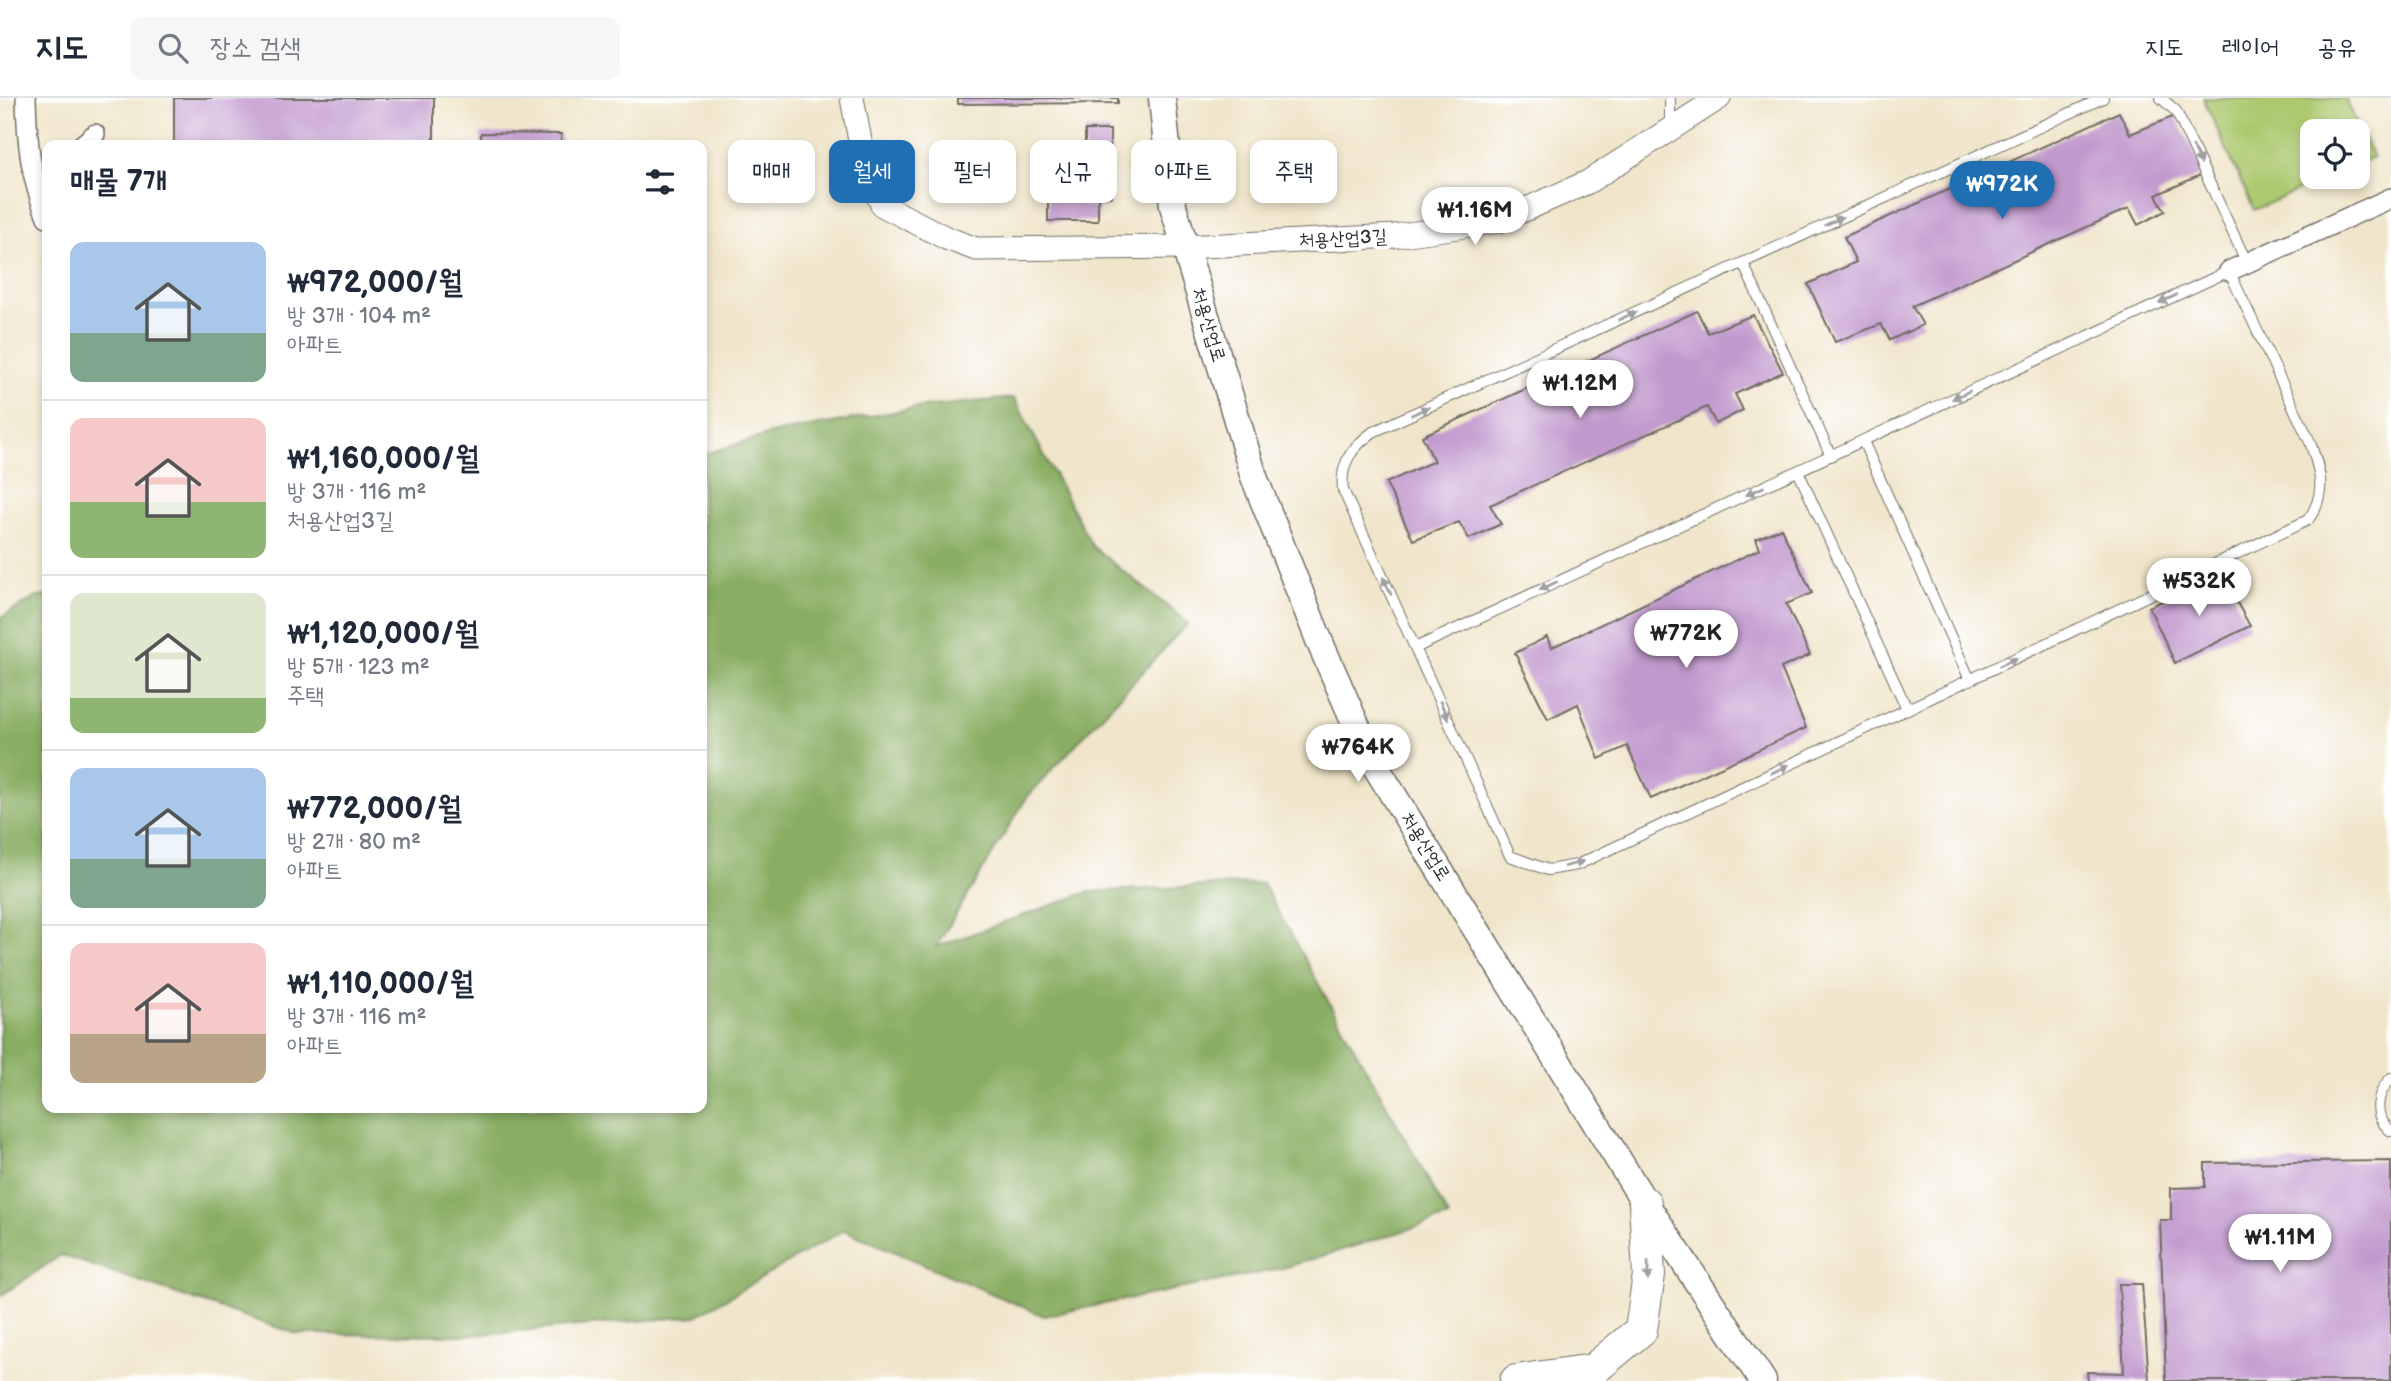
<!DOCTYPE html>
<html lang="ko">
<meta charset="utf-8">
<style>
:root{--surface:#fff;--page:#f6f6f7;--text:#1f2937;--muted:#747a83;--line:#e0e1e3;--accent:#1f6fb2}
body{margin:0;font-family:"Balsamiq Sans","Poor Story",sans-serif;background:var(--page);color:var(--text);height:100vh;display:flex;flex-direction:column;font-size:26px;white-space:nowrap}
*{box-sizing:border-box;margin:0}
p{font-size:23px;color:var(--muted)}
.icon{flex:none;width:38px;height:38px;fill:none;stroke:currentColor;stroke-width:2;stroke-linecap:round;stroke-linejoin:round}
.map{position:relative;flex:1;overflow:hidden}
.panel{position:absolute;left:42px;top:42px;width:665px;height:973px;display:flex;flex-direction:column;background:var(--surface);border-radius:14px;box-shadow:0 4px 10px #0003}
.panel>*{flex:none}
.hud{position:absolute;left:728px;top:42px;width:665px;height:63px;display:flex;gap:14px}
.fabs{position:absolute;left:2300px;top:21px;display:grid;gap:14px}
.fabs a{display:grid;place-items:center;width:70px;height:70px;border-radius:14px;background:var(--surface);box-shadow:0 4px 10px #0003;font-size:35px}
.price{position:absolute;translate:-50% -60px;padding:0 16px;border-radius:24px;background:#fff;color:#222;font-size:23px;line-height:46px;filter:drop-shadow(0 2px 4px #0008)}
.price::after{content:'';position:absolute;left:50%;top:42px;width:21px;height:16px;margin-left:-10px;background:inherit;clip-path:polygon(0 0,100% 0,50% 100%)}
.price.active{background:var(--accent);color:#fff}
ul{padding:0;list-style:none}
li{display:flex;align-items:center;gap:21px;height:175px;padding:0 28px}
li+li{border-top:2px solid var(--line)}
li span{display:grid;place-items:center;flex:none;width:196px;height:140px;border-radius:14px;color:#555}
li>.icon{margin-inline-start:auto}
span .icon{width:84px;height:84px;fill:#fffc;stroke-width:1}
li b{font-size:30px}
h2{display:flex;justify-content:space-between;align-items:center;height:84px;padding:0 28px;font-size:30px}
.chip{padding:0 24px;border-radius:14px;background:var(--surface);box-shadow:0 4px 10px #0003;font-size:24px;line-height:63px}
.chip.active{background:var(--accent);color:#fff}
header{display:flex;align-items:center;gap:42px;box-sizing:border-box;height:98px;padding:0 35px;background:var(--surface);border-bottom:2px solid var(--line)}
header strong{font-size:33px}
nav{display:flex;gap:38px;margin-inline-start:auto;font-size:24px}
.search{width:490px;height:63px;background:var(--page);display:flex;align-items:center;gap:18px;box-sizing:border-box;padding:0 24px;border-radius:14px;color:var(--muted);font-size:26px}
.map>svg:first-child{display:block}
.green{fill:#acc970;stroke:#6c7a4e;stroke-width:2}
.forest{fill:#89ad62;stroke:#5a6c46;stroke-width:2}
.building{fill:#c199cd}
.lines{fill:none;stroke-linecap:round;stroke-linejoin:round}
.service-casing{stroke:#706c63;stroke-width:12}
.minor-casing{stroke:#706c63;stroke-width:22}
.tertiary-casing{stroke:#706c63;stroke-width:25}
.secondary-casing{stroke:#706c63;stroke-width:29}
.trunk-casing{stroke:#706c63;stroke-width:34}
.service{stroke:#fff;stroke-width:10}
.minor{stroke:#fff;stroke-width:19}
.tertiary{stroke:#fff;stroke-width:23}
.secondary{stroke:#fff;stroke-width:26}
.trunk{stroke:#fff;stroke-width:32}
.oneway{fill:#a0a0a0}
.labels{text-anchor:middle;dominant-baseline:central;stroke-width:7;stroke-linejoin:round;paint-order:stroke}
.street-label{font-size:19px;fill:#2b2b2b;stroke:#fff}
</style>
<header>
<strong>지도</strong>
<div class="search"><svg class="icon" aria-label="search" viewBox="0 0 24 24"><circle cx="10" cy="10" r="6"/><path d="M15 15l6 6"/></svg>장소 검색</div>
<nav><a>지도</a><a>레이어</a><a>공유</a></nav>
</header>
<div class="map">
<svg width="2391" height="1283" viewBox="0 0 2391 1283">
<rect width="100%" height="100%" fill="#fff"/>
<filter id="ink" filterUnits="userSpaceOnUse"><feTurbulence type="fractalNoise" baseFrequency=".0143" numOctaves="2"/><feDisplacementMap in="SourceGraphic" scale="14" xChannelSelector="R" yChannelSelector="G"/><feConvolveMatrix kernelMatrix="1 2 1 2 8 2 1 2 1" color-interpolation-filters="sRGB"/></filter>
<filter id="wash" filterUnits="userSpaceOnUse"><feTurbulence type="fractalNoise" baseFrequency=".00686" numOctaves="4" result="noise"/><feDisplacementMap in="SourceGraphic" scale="28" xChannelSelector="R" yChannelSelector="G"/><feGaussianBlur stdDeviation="1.57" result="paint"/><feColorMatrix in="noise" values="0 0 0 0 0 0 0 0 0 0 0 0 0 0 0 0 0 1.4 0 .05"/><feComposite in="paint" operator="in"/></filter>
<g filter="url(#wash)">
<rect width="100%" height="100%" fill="#f0e5ca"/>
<!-- green -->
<polygon class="green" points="2203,0 2345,0 2373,59 2357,66 2357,33 2312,33 2312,79 2329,79 2254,112"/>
<!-- forest -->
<polygon class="forest" points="1014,300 1092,448 1188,525 1027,699 936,849 1088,794 1262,785 1449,1119 1283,1170 1044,1218 844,1132 696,1218 470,1237 297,1236 61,1157 0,1198 0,520 35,500 47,497 47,1010 702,1010 702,357 774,335 922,309"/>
<g id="blocks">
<!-- building -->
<g class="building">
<rect x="174" y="0" width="260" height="47"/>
<polygon points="958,0 1118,0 1118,5 958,6"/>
<polygon points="2119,14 2130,36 2175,18 2205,75 2156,97 2165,113 2138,127 2129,110 1912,208 1923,227 1890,242 1881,226 1835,244 1808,186 1856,164 1844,139"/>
<polygon points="1085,32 1110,32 1111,99 1098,99 1098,123 1048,123 1048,75 1085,75"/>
<polygon points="481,35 561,36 561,47 481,47"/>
<polygon points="1697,213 1708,235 1753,217 1783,274 1735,296 1743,312 1716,326 1707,309 1490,407 1501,426 1469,441 1459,424 1413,442 1386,385 1434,363 1422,338"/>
<polygon points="1781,430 1812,495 1786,506 1810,557 1781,570 1806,630 1651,701 1627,648 1599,661 1578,606 1548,621 1515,555 1547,539 1551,550 1760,451 1756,441"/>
<polygon points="2221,476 2250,528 2175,565 2149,509"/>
<polygon points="2391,1063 2391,1283 2166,1283 2160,1122 2171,1122 2171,1090 2205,1089 2205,1065"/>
<polygon points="2119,1186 2142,1186 2149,1283 2088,1283 2087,1274 2124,1275"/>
</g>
</g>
</g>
<g filter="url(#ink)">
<use href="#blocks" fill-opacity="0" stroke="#706c63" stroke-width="2"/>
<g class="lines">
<!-- service casing -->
<g class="service-casing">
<g id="service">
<polyline points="1670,0 1670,29"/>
<polyline points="2161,0 2176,13 2247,165"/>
<polyline points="1743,165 1831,358"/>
<polyline points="1863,343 1970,582"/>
<polyline points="1798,373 1907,611"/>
<path d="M1415 550 2229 173 2310 344C2320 374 2328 394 2308 422L1577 767 1548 772 1510 758 1343 392C1340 365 1352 349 1373 334L2103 0"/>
<path d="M2391 980C2376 996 2372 1018 2391 1033"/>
</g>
</g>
<!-- minor casing -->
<g class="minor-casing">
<g id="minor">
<path d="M26 0C27 43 30 79 47 119"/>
<polyline points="82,47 95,36"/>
<polyline points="2229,173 2391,100"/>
</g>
</g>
<!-- tertiary casing -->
<g class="tertiary-casing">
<polyline id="tertiary" points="852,0 864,64 882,107 946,140 976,151 1185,149 1395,138 1499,123 1588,84 1719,0"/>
</g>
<!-- secondary casing -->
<g class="secondary-casing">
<polyline id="secondary" points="1162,0 1173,108 1254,379 1321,547 1371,661 1645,1105 1763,1283"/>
</g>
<!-- trunk casing -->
<g class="trunk-casing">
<polyline id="trunk" points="1516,1283 1593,1272 1641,1232 1649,1177 1645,1105"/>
</g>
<!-- service -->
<use href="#service" class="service"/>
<!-- minor -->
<use href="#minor" class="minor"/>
<!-- tertiary -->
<use href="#tertiary" class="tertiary"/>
<!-- secondary -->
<use href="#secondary" class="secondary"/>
<!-- trunk -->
<use href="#trunk" class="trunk"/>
</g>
<!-- one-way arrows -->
<defs><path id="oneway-solid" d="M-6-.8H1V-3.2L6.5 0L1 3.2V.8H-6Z" transform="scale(1.75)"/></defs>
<g class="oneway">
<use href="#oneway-solid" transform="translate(2197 57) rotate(65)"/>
<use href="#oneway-solid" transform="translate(1834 123) rotate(-25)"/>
<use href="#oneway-solid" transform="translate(2168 201) rotate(155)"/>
<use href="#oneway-solid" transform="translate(1627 218) rotate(-25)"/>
<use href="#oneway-solid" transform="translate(1961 297) rotate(155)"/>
<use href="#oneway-solid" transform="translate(1420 313) rotate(-25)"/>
<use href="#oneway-solid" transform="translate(1755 393) rotate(155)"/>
<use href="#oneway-solid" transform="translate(1387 488) rotate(-115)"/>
<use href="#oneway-solid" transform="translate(1548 488) rotate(155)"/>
<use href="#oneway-solid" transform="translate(2008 564) rotate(-25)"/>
<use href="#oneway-solid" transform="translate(1444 612) rotate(66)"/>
<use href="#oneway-solid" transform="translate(1780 671) rotate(-25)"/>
<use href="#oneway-solid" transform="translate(1574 766) rotate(-16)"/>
<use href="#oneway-solid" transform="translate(1648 1173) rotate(91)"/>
</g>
</g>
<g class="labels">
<!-- street labels -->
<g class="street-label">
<text transform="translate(1343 141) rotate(-3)">처용산업3길</text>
<text transform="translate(1208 227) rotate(73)">처용산업로</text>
<text transform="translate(1425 749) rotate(58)">처용산업로</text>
</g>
</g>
</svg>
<div class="fabs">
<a><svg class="icon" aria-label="locate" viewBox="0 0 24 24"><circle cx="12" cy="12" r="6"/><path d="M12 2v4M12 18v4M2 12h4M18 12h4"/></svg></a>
</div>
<b class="price active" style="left:2002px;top:123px">₩972K</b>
<b class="price" style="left:1475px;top:149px">₩1.16M</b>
<b class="price" style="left:1580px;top:322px">₩1.12M</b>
<b class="price" style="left:2199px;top:520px">₩532K</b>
<b class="price" style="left:1686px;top:572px">₩772K</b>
<b class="price" style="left:1358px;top:686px">₩764K</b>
<b class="price" style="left:2280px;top:1176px">₩1.11M</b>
<div class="hud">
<a class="chip">매매</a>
<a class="chip active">월세</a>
<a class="chip">필터</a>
<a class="chip">신규</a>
<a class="chip">아파트</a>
<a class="chip">주택</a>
</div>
<section class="panel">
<h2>매물 7개<svg class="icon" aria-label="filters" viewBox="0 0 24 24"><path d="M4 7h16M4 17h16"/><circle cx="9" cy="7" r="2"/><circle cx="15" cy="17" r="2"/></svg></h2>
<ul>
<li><span style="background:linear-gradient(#a9c7e8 65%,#7fa58c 0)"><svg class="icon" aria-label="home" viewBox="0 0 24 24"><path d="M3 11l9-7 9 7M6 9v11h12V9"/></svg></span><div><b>₩972,000/월</b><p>방 3개 · 104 m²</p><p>아파트</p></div></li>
<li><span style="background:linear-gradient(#f6c9c9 60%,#8fb573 0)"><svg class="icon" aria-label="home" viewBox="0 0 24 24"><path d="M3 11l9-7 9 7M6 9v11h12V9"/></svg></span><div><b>₩1,160,000/월</b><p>방 3개 · 116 m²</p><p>처용산업3길</p></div></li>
<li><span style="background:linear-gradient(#dfe7d0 75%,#8fb573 0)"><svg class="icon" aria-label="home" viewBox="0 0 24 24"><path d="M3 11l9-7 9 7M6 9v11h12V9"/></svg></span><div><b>₩1,120,000/월</b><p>방 5개 · 123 m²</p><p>주택</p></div></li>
<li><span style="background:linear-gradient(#a9c7e8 65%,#7fa58c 0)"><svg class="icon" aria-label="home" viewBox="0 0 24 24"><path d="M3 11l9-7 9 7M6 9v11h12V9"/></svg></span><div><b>₩772,000/월</b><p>방 2개 · 80 m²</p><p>아파트</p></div></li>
<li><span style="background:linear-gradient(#f6c9c9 65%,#b9a48a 0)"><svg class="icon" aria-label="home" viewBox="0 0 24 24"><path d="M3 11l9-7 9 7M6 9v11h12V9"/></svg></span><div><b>₩1,110,000/월</b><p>방 3개 · 116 m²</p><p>아파트</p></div></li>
</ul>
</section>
</div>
